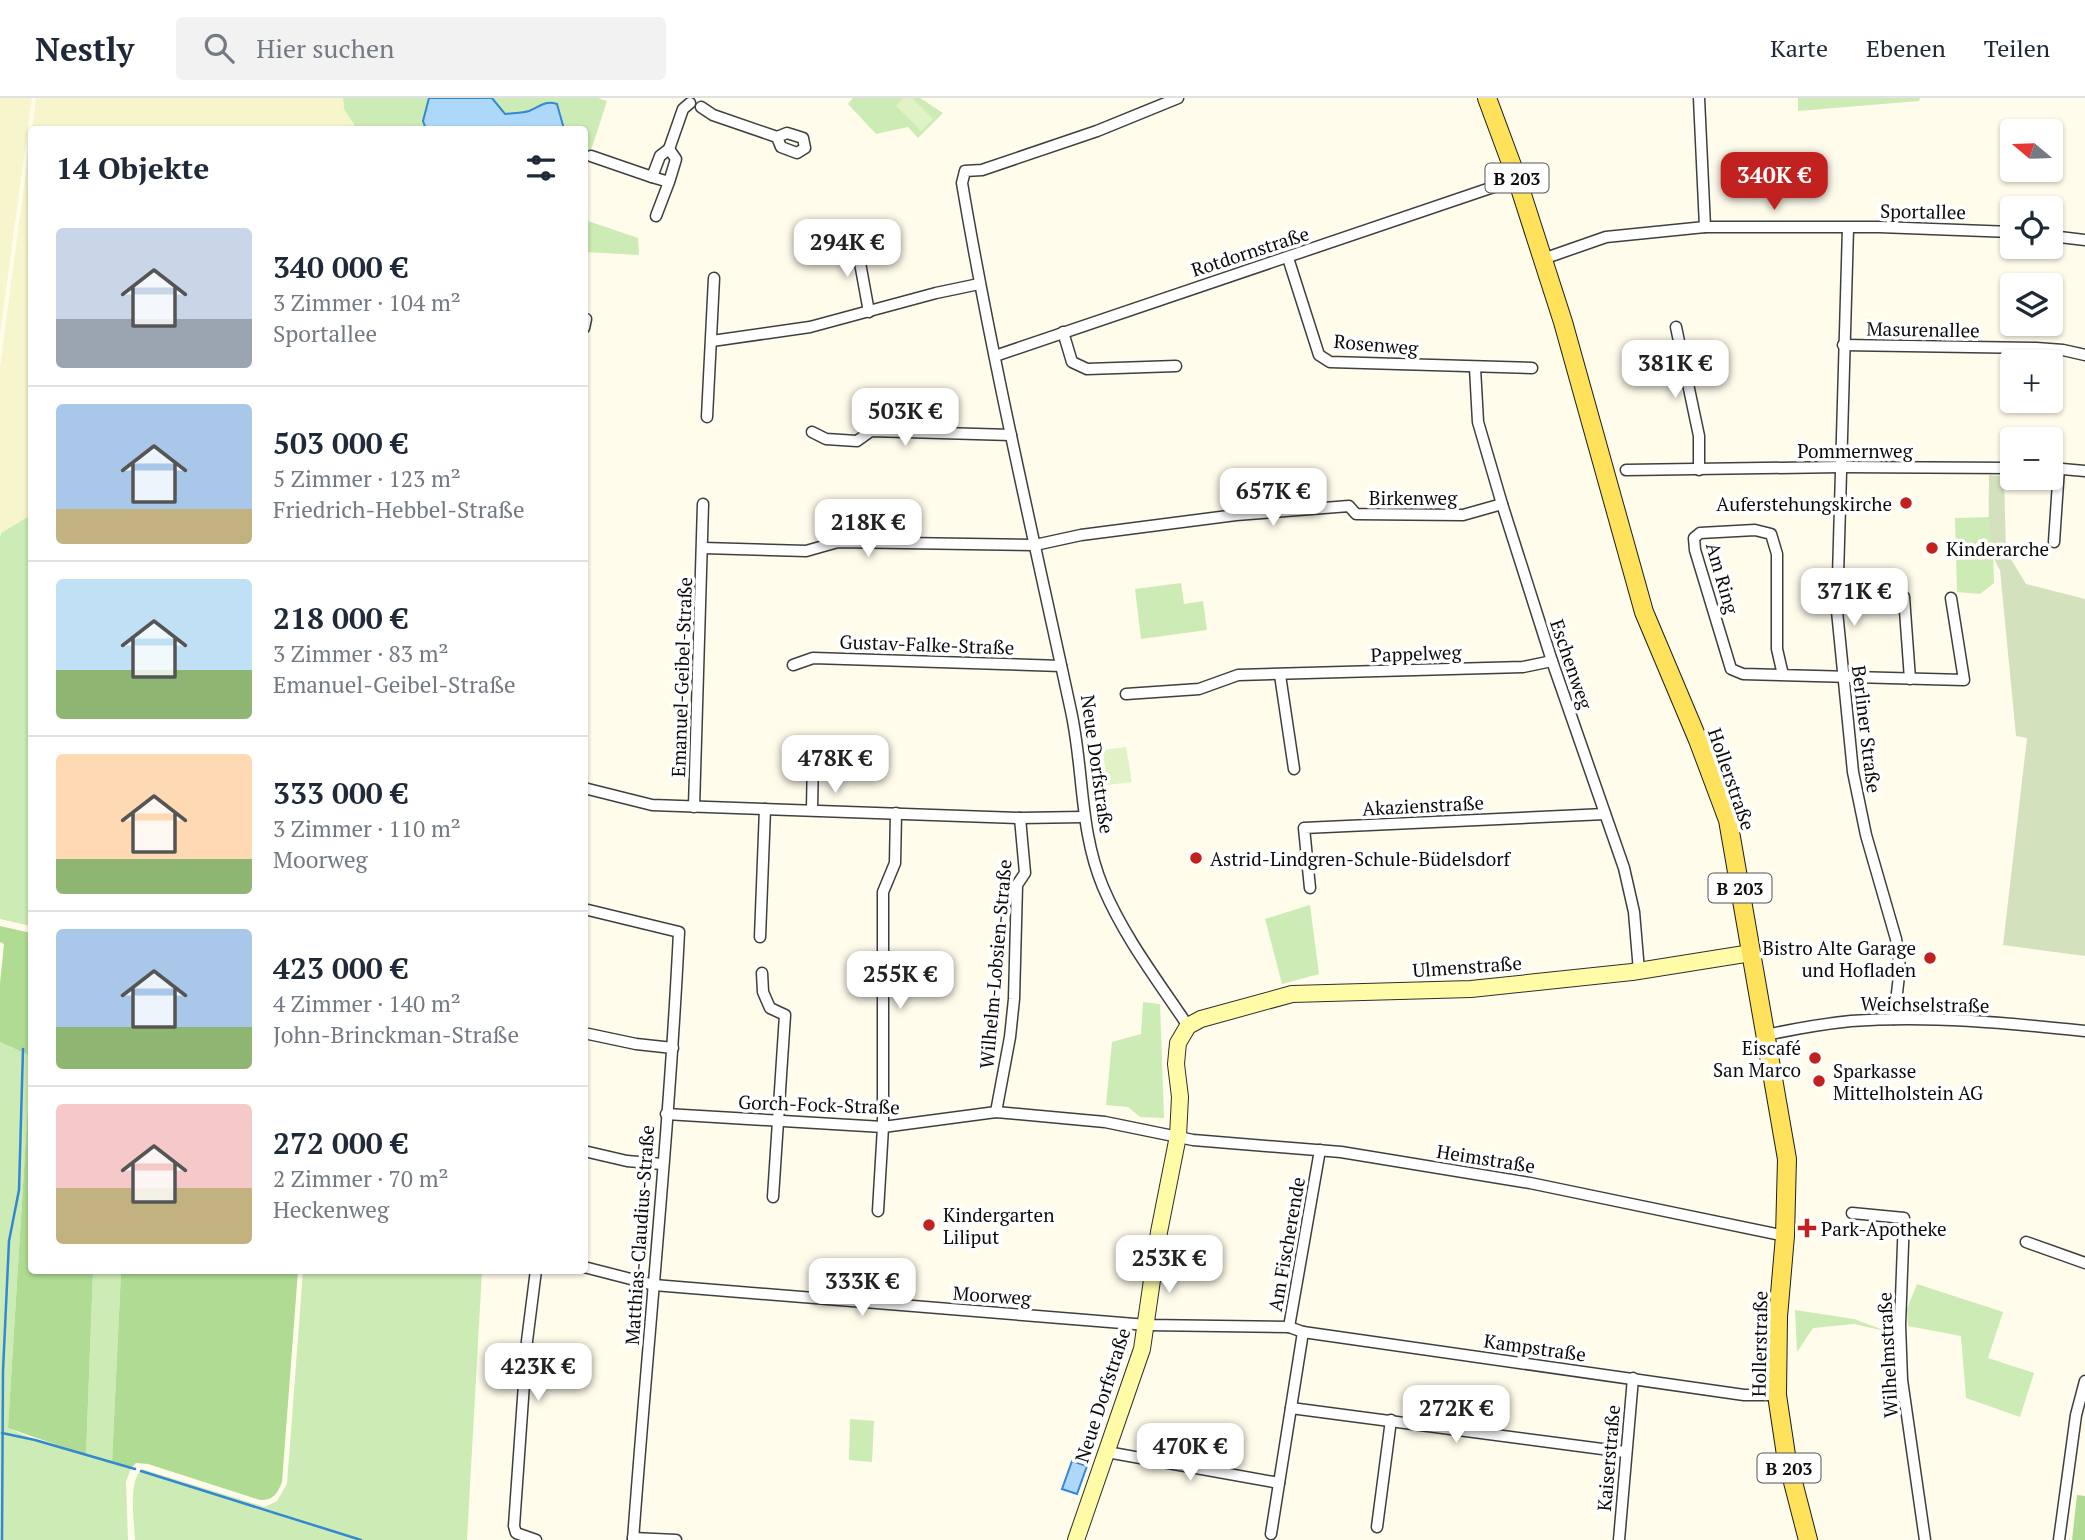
<!DOCTYPE html>
<html lang="de">
<meta charset="utf-8">
<style>
:root{--surface:#fff;--page:#f2f2f3;--text:#1f2937;--muted:#747a83;--line:#e0e1e3;--accent:#c2221f}
body{margin:0;font-family:"PT Serif",serif;background:var(--page);color:var(--text);height:100vh;display:flex;flex-direction:column;font-size:26px;white-space:nowrap}
*{box-sizing:border-box;margin:0}
p{font-size:23px;color:var(--muted)}
.icon{flex:none;width:38px;height:38px;fill:none;stroke:currentColor;stroke-width:2;stroke-linecap:round;stroke-linejoin:round}
.map{position:relative;flex:1;overflow:hidden}
.drawer{position:absolute;left:28px;top:28px;width:560px;height:1148px;display:flex;flex-direction:column;background:var(--surface);border-radius:7px;box-shadow:0 2px 5px #0004}
.drawer>*{flex:none}
.needle{width:46px;rotate:289deg}
.controls{position:absolute;left:2000px;top:21px;display:grid;gap:14px}
.controls a{display:grid;place-items:center;width:63px;height:63px;border-radius:7px;background:var(--surface);box-shadow:0 2px 5px #0004;font-size:35px}
.price{position:absolute;translate:-50% -60px;padding:0 16px;border-radius:14px;background:#fff;color:#222;font-size:23px;line-height:46px;filter:drop-shadow(0 2px 4px #0008)}
.price::after{content:'';position:absolute;left:50%;top:42px;width:21px;height:16px;margin-left:-10px;background:inherit;clip-path:polygon(0 0,100% 0,50% 100%)}
.price.on{background:var(--accent);color:#fff}
ul{padding:0;list-style:none}
li{display:flex;align-items:center;gap:21px;height:175px;padding:0 28px}
li+li{border-top:2px solid var(--line)}
li span{display:grid;place-items:center;flex:none;width:196px;height:140px;border-radius:7px;color:#555}
li>.icon{margin-inline-start:auto}
span .icon{width:84px;height:84px;fill:#fffc;stroke-width:1}
li b{font-size:30px}
h2{display:flex;justify-content:space-between;align-items:center;height:84px;padding:0 28px;font-size:30px}
header{display:flex;align-items:center;gap:42px;box-sizing:border-box;height:98px;padding:0 35px;background:var(--surface);border-bottom:2px solid var(--line)}
header strong{font-size:33px}
nav{display:flex;gap:38px;margin-inline-start:auto;font-size:24px}
.search{width:490px;height:63px;background:var(--page);display:flex;align-items:center;gap:18px;box-sizing:border-box;padding:0 24px;border-radius:7px;color:var(--muted);font-size:26px}
.map>svg:first-child{display:block}
.farmland{fill:#f6f5cb}
.green{fill:#cdebb4}
.forest{fill:#afdc92}
.cemetery{fill:#d3e1bc}
.pitch{fill:#e0f2c6}
.water{fill:#aed8f9;stroke:#3288d3;stroke-width:2}
.lines{fill:none;stroke-linecap:round;stroke-linejoin:round}
.stream{stroke:#3288d3;stroke-width:2.5}
.street-casing{stroke:#3f3f3f;stroke-width:13}
.secondary-casing{stroke:#2e2e2e;stroke-width:18}
.primary-casing{stroke:#1d1d1d;stroke-width:20}
.street{stroke:#fff;stroke-width:10}
.secondary{stroke:#fffba7;stroke-width:16}
.primary{stroke:#fee25c;stroke-width:18}
.poi-dot{fill:#c2221f;stroke:#fff;stroke-width:2.5}
.labels{text-anchor:middle;dominant-baseline:central;stroke-width:7;stroke-linejoin:round;paint-order:stroke}
.shield{fill:#fff;stroke:#555;stroke-width:2}
.shield-label{font-size:18px;font-weight:bold;fill:#0c0c0c}
.street-label{font-size:19px;fill:#0c0c0c;stroke:#fff}
.poi-label{font-size:19px;fill:#0c0c0c;stroke:#fff;text-anchor:start}
</style>
<header>
<strong>Nestly</strong>
<div class="search"><svg class="icon" aria-label="search" viewBox="0 0 24 24"><circle cx="10" cy="10" r="6"/><path d="M15 15l6 6"/></svg>Hier suchen</div>
<nav><a>Karte</a><a>Ebenen</a><a>Teilen</a></nav>
</header>
<div class="map">
<svg width="2085" height="1442" viewBox="0 0 2085 1442">
<rect width="100%" height="100%" fill="#fffcec"/>
<!-- farmland -->
<g class="farmland">
<polygon points="0,0 32,0 0,236"/>
<polygon points="36,0 343,0 344,11 357,31 32,32"/>
<polygon points="31,35 31,417 0,435 0,269"/>
</g>
<!-- green -->
<g class="green">
<polygon points="343,0 429,0 424,23 426,31 357,31 344,11"/>
<polygon points="492,0 598,0 607,3 585,71 584,32 564,31 556,6 527,14 505,16"/>
<polygon points="853,0 920,0 943,15 918,40 908,29 876,36 848,6"/>
<polygon points="1798,0 1920,0 1919,3 1798,13"/>
<polygon points="585,122 638,140 639,157 585,154"/>
<polygon points="31,417 31,828 0,821 0,440 1,435"/>
<polygon points="1992,419 1994,485 1980,496 1957,494 1955,420"/>
<polygon points="1181,485 1184,506 1203,503 1207,532 1141,541 1135,491"/>
<polygon points="1310,807 1319,876 1282,886 1265,821"/>
<polygon points="1143,904 1160,906 1164,1020 1140,1019 1128,1009 1106,1007 1112,944 1141,936"/>
<polygon points="0,944 31,958 8,1330 38,1343 86,1356 93,1173 121,1173 112,1364 131,1370 126,1384 128,1442 0,1442"/>
<path d="M303 1173H482L467 1442H135C134 1423 128 1383 142 1371L265 1409 277 1403 287 1386Z"/>
<polygon points="1917,1186 2003,1214 1988,1260 2034,1275 2020,1319 1966,1300 1961,1238 1908,1228 1907,1211"/>
<polygon points="1795,1212 1854,1221 1889,1234 1854,1226 1813,1230 1797,1254"/>
<polygon points="850,1321 874,1323 872,1364 849,1362"/>
</g>
<!-- forest -->
<g class="forest">
<polygon points="0,828 31,835 32,1172 93,1173 86,1357 8,1330 31,958 0,944 0,885 4,846 0,844"/>
<path d="M121 1173H298L282 1384C277 1396 274 1402 260 1402L148 1366 136 1365 131 1370 112 1364Z"/>
<polygon points="2077,1397 2085,1398 2085,1442 2072,1442"/>
</g>
<!-- cemetery -->
<path class="cemetery" d="M1989 377 2004 378 2006 453 2026 486 2085 501V858L2003 847 2027 640 2016 638 2000 472C1986 451 1989 403 1989 377Z"/>
<!-- pitch -->
<g class="pitch">
<polygon points="903,0 912,0 933,21 921,33 896,8"/>
<polygon points="1126,649 1132,684 1107,687 1103,652"/>
</g>
<!-- water -->
<g class="water">
<path d="M429 0H492L505 16C513 15 523 15 529 13 540 9 544 2 557 6L564 31H426L423 23Z"/>
<polygon points="1072,1363 1087,1368 1077,1396 1062,1391"/>
</g>
<g class="lines">
<!-- stream -->
<g class="stream">
<polyline points="2,1335 35,1342 135,1371"/>
<polyline points="141,1373 361,1442"/>
<polyline points="2,1442 3,1273 9,1143 19,1092 23,951"/>
</g>
<!-- street casing -->
<g class="street-casing">
<g id="street">
<path d="M1178 0 1097 33 982 72 965 73 962 85C992 262 1033 437 1071 613 1084 672 1079 732 1103 789 1124 839 1158 883 1188 928"/>
<polyline points="1699,0 1705,129"/>
<polyline points="701,9 713,17 777,39 787,35 803,40 805,50 797,55 781,49 777,39"/>
<polyline points="669,51 683,11 690,5"/>
<polyline points="591,58 652,79"/>
<polyline points="656,118 669,84 652,79 660,58 669,51 676,61 669,84"/>
<polyline points="1848,130 1837,513 1853,674 1866,737 1896,841 1900,869 1894,921"/>
<polyline points="2051,138 2085,142"/>
<polyline points="856,143 869,214"/>
<polyline points="1288,160 1319,257 1330,264 1532,270"/>
<polyline points="1543,161 1606,139 1705,129 1879,129 2012,134"/>
<polyline points="1676,229 1699,338 1699,372"/>
<polyline points="584,230 586,221"/>
<polyline points="1063,234 1072,264 1087,271 1176,268"/>
<polyline points="712,243 810,229 936,195 979,186"/>
<polyline points="1843,247 2036,250 2063,252 2085,257"/>
<polyline points="995,258 1517,81"/>
<polyline points="1475,270 1478,324 1502,406 1552,563 1624,770 1634,814 1639,873"/>
<polyline points="707,319 714,180"/>
<polyline points="812,334 826,341 857,343 871,333 1011,337"/>
<polyline points="2051,370 2085,373"/>
<polyline points="1626,372 1841,369 2012,370"/>
<polyline points="2054,444 2059,370"/>
<polyline points="703,450 806,453 838,444 1035,447 1081,437 1236,417 1349,408 1356,416 1463,417 1502,406"/>
<polyline points="1904,499 1910,581"/>
<polyline points="793,567 813,560 1061,568"/>
<polyline points="1280,577 1294,671"/>
<polyline points="1783,577 1777,551 1777,456 1771,436 1755,432 1700,435 1694,440 1695,452 1731,571 1743,576 1964,582 1951,500"/>
<polyline points="1126,596 1199,591 1238,577 1523,569 1552,563"/>
<polyline points="584,690 652,707 1020,720 1083,719"/>
<polyline points="694,709 703,406"/>
<polyline points="812,712 813,657"/>
<polyline points="1310,790 1304,730 1605,716"/>
<path d="M584 811 679 834C669 1037 648 1239 633 1442"/>
<polyline points="760,839 765,711"/>
<polyline points="762,875 763,894 770,910 785,917 773,1099"/>
<polyline points="584,935 636,946 673,950"/>
<path d="M1766 937C1794 931 1822 926 1851 923 1928 917 2008 925 2085 933"/>
<polyline points="996,1014 1010,939 1014,901 1017,787 1025,775 1020,720"/>
<polyline points="666,1016 883,1029 996,1014 1105,1024 1193,1042 1341,1054 1530,1085 1785,1138"/>
<polyline points="584,1053 627,1063 662,1066"/>
<polyline points="878,1113 883,1029 883,794 895,765 896,715"/>
<polyline points="1852,1115 1904,1120 1900,1227 1902,1282 1925,1442"/>
<polyline points="2026,1144 2085,1165"/>
<polyline points="584,1169 654,1187 1147,1227 1289,1229 1303,1234 1744,1297 1777,1297"/>
<polyline points="536,1172 527,1243 514,1428 516,1435 536,1442"/>
<polyline points="1289,1229 1320,1052"/>
<polyline points="1291,1310 1625,1354"/>
<polyline points="1107,1354 1279,1385"/>
<polyline points="1377,1429 1391,1322"/>
<polyline points="1271,1436 1303,1234"/>
<polyline points="633,1440 676,1442"/>
<polyline points="1619,1442 1633,1280"/>
<polyline points="2059,1442 2076,1317 2085,1283"/>
</g>
</g>
<!-- secondary casing -->
<g class="secondary-casing">
<polyline id="secondary" points="1076,1442 1142,1251 1159,1134 1178,1038 1180,999 1176,966 1178,945 1188,928 1201,921 1292,896 1471,891 1632,874 1751,855"/>
</g>
<!-- primary casing -->
<g class="primary-casing">
<polyline id="primary" points="1487,0 1517,81 1563,224 1644,514 1698,642 1728,722 1787,1061 1785,1138 1778,1219 1777,1297 1786,1357 1808,1442"/>
</g>
<!-- street -->
<use href="#street" class="street"/>
<!-- secondary -->
<use href="#secondary" class="secondary"/>
<!-- primary -->
<use href="#primary" class="primary"/>
</g>
<!-- markers -->
<g class="poi-dot">
<circle cx="1906" cy="405" r="7"/>
<circle cx="1932" cy="450" r="7"/>
<circle cx="1196" cy="760" r="7"/>
<circle cx="1930" cy="860" r="7"/>
<circle cx="1815" cy="960" r="7"/>
<circle cx="1819" cy="983" r="7"/>
<circle cx="929" cy="1127" r="7"/>
<path d="M1803.5 1119.5h7v7h7v7h-7v7h-7v-7h-7v-7h7z"/>
</g>
<g class="labels">
<!-- shield labels -->
<g class="shield">
<rect x="1485.5" y="65.5" width="63" height="29" rx="5"/>
<rect x="1708.5" y="775.5" width="63" height="29" rx="5"/>
<rect x="1757.5" y="1355.5" width="63" height="29" rx="5"/>
</g>
<g class="shield-label">
<text x="1517" y="80">B 203</text>
<text x="1740" y="790">B 203</text>
<text x="1789" y="1370">B 203</text>
</g>
<!-- street labels -->
<g class="street-label">
<text transform="translate(1923 113) rotate(1)">Sportallee</text>
<text transform="translate(1250 153) rotate(-18)">Rotdornstraße</text>
<text transform="translate(1923 231) rotate(1)">Masurenallee</text>
<text transform="translate(1376 246) rotate(5)">Rosenweg</text>
<text x="1855" y="352">Pommernweg</text>
<text x="1413" y="399">Birkenweg</text>
<text transform="translate(1723 480) rotate(74)">Am Ring</text>
<text transform="translate(927 546) rotate(2)">Gustav-Falke-Straße</text>
<text transform="translate(1416 555) rotate(-2)">Pappelweg</text>
<text transform="translate(1572 566) rotate(71)">Eschenweg</text>
<text transform="translate(681 579) rotate(-88)">Emanuel-Geibel-Straße</text>
<text transform="translate(1867 631) rotate(83)">Berliner Straße</text>
<text transform="translate(1098 666) rotate(82)">Neue Dorfstraße</text>
<text transform="translate(1732 681) rotate(71)">Hollerstraße</text>
<text transform="translate(1423 707) rotate(-3)">Akazienstraße</text>
<text transform="translate(995 866) rotate(-85)">Wilhelm-Lobsien-Straße</text>
<text transform="translate(1467 868) rotate(-4)">Ulmenstraße</text>
<text transform="translate(1925 906) rotate(1)">Weichselstraße</text>
<text transform="translate(819 1006) rotate(2)">Gorch-Fock-Straße</text>
<text transform="translate(1486 1060) rotate(9)">Heimstraße</text>
<text transform="translate(639 1137) rotate(-86)">Matthias-Claudius-Straße</text>
<text transform="translate(1286 1146) rotate(-80)">Am Fischerende</text>
<text transform="translate(992 1197) rotate(4)">Moorweg</text>
<text transform="translate(1759 1246) rotate(-89)">Hollerstraße</text>
<text transform="translate(1535 1249) rotate(8)">Kampstraße</text>
<text transform="translate(1887 1257) rotate(-93)">Wilhelmstraße</text>
<text transform="translate(1102 1297) rotate(-72)">Neue Dorfstraße</text>
<text transform="translate(1608 1360) rotate(-85)">Kaiserstraße</text>
</g>
<!-- poi labels -->
<g class="poi-label">
<text x="1892" y="405" text-anchor="end">Auferstehungskirche</text>
<text x="1946" y="450">Kinderarche</text>
<text x="1210" y="760">Astrid-Lindgren-Schule-Büdelsdorf</text>
<text x="1916" y="849" text-anchor="end">Bistro Alte Garage<tspan x="1916" dy="22">und Hofladen</tspan></text>
<text x="1801" y="949" text-anchor="end">Eiscafé<tspan x="1801" dy="22">San Marco</tspan></text>
<text x="1833" y="972">Sparkasse<tspan x="1833" dy="22">Mittelholstein AG</tspan></text>
<text x="943" y="1116">Kindergarten<tspan x="943" dy="22">Liliput</tspan></text>
<text x="1821" y="1130">Park-Apotheke</text>
</g>
</g>
</svg>
<div class="controls">
<a><svg class="needle" viewBox="-14 -14 28 28"><path d="M0-13l5 13h-10z" fill="#e53935"/><path d="M0 13l5-13h-10z" fill="#747a83"/></svg></a>
<a><svg class="icon" aria-label="locate" viewBox="0 0 24 24"><circle cx="12" cy="12" r="6"/><path d="M12 2v4M12 18v4M2 12h4M18 12h4"/></svg></a>
<a><svg class="icon" aria-label="layers" viewBox="0 0 24 24"><path d="M12 4l9 5-9 5-9-5zM3 14l9 5 9-5"/></svg></a>
<a>+</a>
<a>−</a>
</div>
<b class="price on" style="left:1774px;top:114px">340K €</b>
<b class="price" style="left:847px;top:181px">294K €</b>
<b class="price" style="left:1675px;top:302px">381K €</b>
<b class="price" style="left:905px;top:350px">503K €</b>
<b class="price" style="left:1273px;top:430px">657K €</b>
<b class="price" style="left:868px;top:461px">218K €</b>
<b class="price" style="left:1854px;top:530px">371K €</b>
<b class="price" style="left:835px;top:697px">478K €</b>
<b class="price" style="left:900px;top:913px">255K €</b>
<b class="price" style="left:1169px;top:1197px">253K €</b>
<b class="price" style="left:862px;top:1220px">333K €</b>
<b class="price" style="left:538px;top:1305px">423K €</b>
<b class="price" style="left:1456px;top:1347px">272K €</b>
<b class="price" style="left:1190px;top:1385px">470K €</b>
<section class="drawer">
<h2>14 Objekte<svg class="icon" aria-label="filters" viewBox="0 0 24 24"><path d="M4 7h16M4 17h16"/><circle cx="9" cy="7" r="2"/><circle cx="15" cy="17" r="2"/></svg></h2>
<ul>
<li><span style="background:linear-gradient(#c9d6e8 65%,#9aa5b1 0)"><svg class="icon" aria-label="home" viewBox="0 0 24 24"><path d="M3 11l9-7 9 7M6 9v11h12V9"/></svg></span><div><b>340 000 €</b><p>3 Zimmer · 104 m²</p><p>Sportallee</p></div></li>
<li><span style="background:linear-gradient(#a9c7e8 75%,#c2b280 0)"><svg class="icon" aria-label="home" viewBox="0 0 24 24"><path d="M3 11l9-7 9 7M6 9v11h12V9"/></svg></span><div><b>503 000 €</b><p>5 Zimmer · 123 m²</p><p>Friedrich-Hebbel-Straße</p></div></li>
<li><span style="background:linear-gradient(#bfe0f5 65%,#8fb573 0)"><svg class="icon" aria-label="home" viewBox="0 0 24 24"><path d="M3 11l9-7 9 7M6 9v11h12V9"/></svg></span><div><b>218 000 €</b><p>3 Zimmer · 83 m²</p><p>Emanuel-Geibel-Straße</p></div></li>
<li><span style="background:linear-gradient(#ffd9b3 75%,#8fb573 0)"><svg class="icon" aria-label="home" viewBox="0 0 24 24"><path d="M3 11l9-7 9 7M6 9v11h12V9"/></svg></span><div><b>333 000 €</b><p>3 Zimmer · 110 m²</p><p>Moorweg</p></div></li>
<li><span style="background:linear-gradient(#a9c7e8 70%,#8fb573 0)"><svg class="icon" aria-label="home" viewBox="0 0 24 24"><path d="M3 11l9-7 9 7M6 9v11h12V9"/></svg></span><div><b>423 000 €</b><p>4 Zimmer · 140 m²</p><p>John-Brinckman-Straße</p></div></li>
<li><span style="background:linear-gradient(#f6c9c9 60%,#c2b280 0)"><svg class="icon" aria-label="home" viewBox="0 0 24 24"><path d="M3 11l9-7 9 7M6 9v11h12V9"/></svg></span><div><b>272 000 €</b><p>2 Zimmer · 70 m²</p><p>Heckenweg</p></div></li>
</ul>
</section>
</div>
